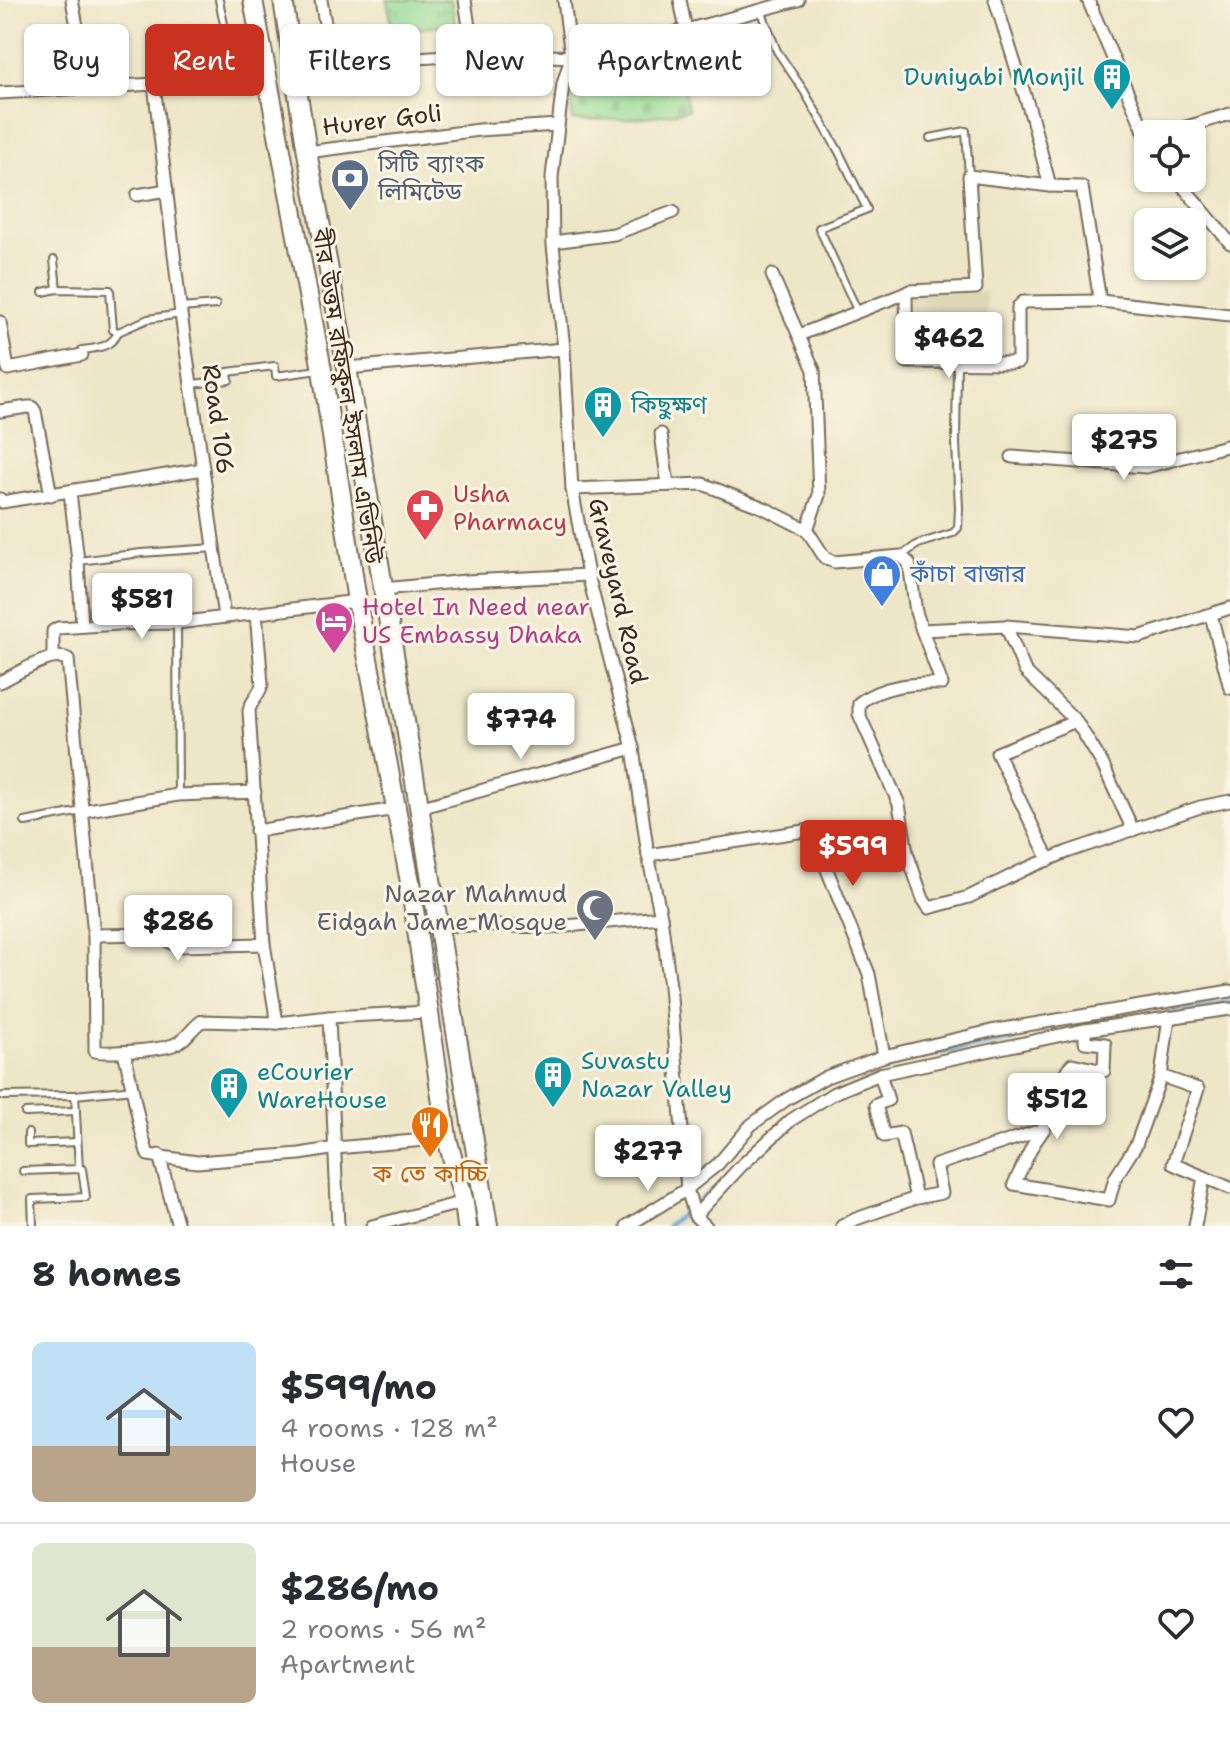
<!DOCTYPE html>
<meta charset="utf-8">
<style>
:root{--surface:#fff;--page:#f7f7f7;--text:#2b2b33;--muted:#7c7c81;--line:#e1e1e2;--accent:#c8321e}
body{margin:0;font-family:"Shantell Sans","Noto Sans Bengali",sans-serif;background:var(--page);color:var(--text);height:100vh;display:flex;flex-direction:column;font-size:30px;white-space:nowrap}
*{box-sizing:border-box;margin:0}
p{font-size:26px;color:var(--muted)}
.icon{flex:none;width:44px;height:44px;fill:none;stroke:currentColor;stroke-width:2;stroke-linecap:round;stroke-linejoin:round}
.map{position:relative;height:1226px;overflow:hidden}
.sheet{display:flex;flex-direction:column;background:var(--surface);flex:1}
.sheet>*{flex:none}
.banner{position:absolute;left:24px;top:24px;width:800px;height:72px;display:flex;gap:16px}
.tools{position:absolute;left:1134px;top:120px;display:grid;gap:16px}
.tools a{display:grid;place-items:center;width:72px;height:72px;border-radius:12px;background:var(--surface);box-shadow:0 2px 6px #0004;font-size:40px}
.price{position:absolute;translate:-50% -68px;padding:0 18px;border-radius:8px;background:#fff;color:#222;font-size:26px;line-height:52px;filter:drop-shadow(0 2px 4px #0008)}
.price::after{content:'';position:absolute;left:50%;top:48px;width:24px;height:18px;margin-left:-12px;background:inherit;clip-path:polygon(0 0,100% 0,50% 100%)}
.price.on{background:var(--accent);color:#fff}
ul{padding:0;list-style:none}
li{display:flex;align-items:center;gap:24px;height:200px;padding:0 32px}
li+li{border-top:2px solid var(--line)}
li span{display:grid;place-items:center;flex:none;width:224px;height:160px;border-radius:12px;color:#555}
li>.icon{margin-inline-start:auto}
span .icon{width:96px;height:96px;fill:#fffc;stroke-width:1}
li b{font-size:34px}
h2{display:flex;justify-content:space-between;align-items:center;height:96px;padding:0 32px;font-size:34px}
.pill{padding:0 28px;border-radius:12px;background:var(--surface);box-shadow:0 2px 6px #0004;font-size:28px;line-height:72px}
.pill.on{background:var(--accent);color:#fff}
.map>svg:first-child{display:block}
.built{fill:#ded8b7}
.grass{fill:url(#grass-tufts);stroke:#68825a;stroke-width:2}
.cemetery{fill:url(#cemetery-stones);stroke:#68825a;stroke-width:2}
.lines{fill:none;stroke-linecap:round;stroke-linejoin:round}
.stream{stroke:#69a7db;stroke-width:4}
.lane-casing{stroke:#796c59;stroke-width:10}
.street-casing{stroke:#796c59;stroke-width:15}
.primary-casing{stroke:#796c59;stroke-width:22}
.lane{stroke:#fff;stroke-width:6}
.street{stroke:#fff;stroke-width:11}
.primary{stroke:#fff;stroke-width:18}
.labels{text-anchor:middle;dominant-baseline:central;stroke-width:6;stroke-linejoin:round;paint-order:stroke}
.culture-label{font-size:24px;fill:#0d838f;stroke:#fcf5e5;text-anchor:start}
.street-label{font-size:24px;fill:#3b2a1e;stroke:#fcf5e5}
.service-label{font-size:24px;fill:#4e5e75;stroke:#fcf5e5;text-anchor:start}
.health-label{font-size:24px;fill:#be3a42;stroke:#fcf5e5;text-anchor:start}
.shop-label{font-size:24px;fill:#366cbe;stroke:#fcf5e5;text-anchor:start}
.hotel-label{font-size:24px;fill:#b23c85;stroke:#fcf5e5;text-anchor:start}
.worship-label{font-size:24px;fill:#5b616d;stroke:#fcf5e5;text-anchor:end}
.food-label{font-size:24px;fill:#c56008;stroke:#fcf5e5}
</style>
<div class="map">
<svg width="1230" height="1226" viewBox="0 0 1230 1226">
<defs>
<pattern id="grass-tufts" width="24" height="20" patternUnits="userSpaceOnUse" patternTransform="scale(2)"><rect width="24" height="20" fill="#95db95"/><path d="M3 7l-1-3M5 7V3M7 7l1-3M15 17l-1-3M17 17v-4M19 17l1-3" fill="none" stroke="#81bc80"/></pattern>
<pattern id="cemetery-stones" width="16" height="16" patternUnits="userSpaceOnUse" patternTransform="scale(2)"><rect width="16" height="16" fill="#95db95"/><path d="M2 7V4a2 2 0 0 1 4 0v3zM10 15v-3a2 2 0 0 1 4 0v3z" fill="#81bc80"/></pattern>
</defs>
<rect width="100%" height="100%" fill="#fcf5e5"/>
<filter id="ink" filterUnits="userSpaceOnUse"><feTurbulence type="fractalNoise" baseFrequency=".0125" numOctaves="2"/><feDisplacementMap in="SourceGraphic" scale="16" xChannelSelector="R" yChannelSelector="G"/><feConvolveMatrix kernelMatrix="1 2 1 2 8 2 1 2 1" color-interpolation-filters="sRGB"/></filter>
<filter id="wash" filterUnits="userSpaceOnUse"><feTurbulence type="fractalNoise" baseFrequency=".006" numOctaves="4" result="noise"/><feDisplacementMap in="SourceGraphic" scale="32" xChannelSelector="R" yChannelSelector="G"/><feGaussianBlur stdDeviation="1.8" result="paint"/><feColorMatrix in="noise" values="0 0 0 0 0 0 0 0 0 0 0 0 0 0 0 0 0 1.4 0 .05"/><feComposite in="paint" operator="in"/></filter>
<g filter="url(#wash)">
<rect width="100%" height="100%" fill="#ede6c7"/>
<!-- built -->
<polygon class="built" points="909,292 987,292 984,359 908,360"/>
<!-- grass -->
<polygon class="grass" points="387,0 451,0 455,24 393,32"/>
<!-- cemetery -->
<path class="cemetery" d="M674 37 688 110C648 119 613 120 572 120L571 63Z"/>
<g class="lines">
<!-- stream -->
<g class="stream">
<polyline points="1169,1012 1230,1002"/>
<polyline points="872,1072 894,1061 1015,1040"/>
<polyline points="667,1226 712,1190"/>
</g>
</g>
</g>
<g filter="url(#ink)">
<g class="lines">
<!-- lane casing -->
<g class="lane-casing">
<g id="lane">
<polyline points="219,0 235,77"/>
<polyline points="761,10 777,51 804,91 839,152 867,209 819,228 858,312"/>
<polyline points="930,138 966,131 969,176"/>
<polyline points="54,260 57,289"/>
<path d="M43 292 57 289 110 290 113 330 118 332C111 348 97 348 82 350V355"/>
<polyline points="181,308 216,305"/>
<polyline points="118,332 148,319 181,314"/>
<polyline points="192,384 229,380 228,372 275,366 276,376 318,370"/>
<polyline points="901,556 918,544 953,533 958,528 959,508 956,443 957,362"/>
<polyline points="79,561 141,553 215,548"/>
<polyline points="177,623 178,795"/>
<polyline points="25,822 82,811"/>
<polyline points="3,1096 75,1095"/>
<polyline points="25,1113 76,1111"/>
<polyline points="28,1133 28,1144 77,1142"/>
<polyline points="23,1171 79,1169 75,1095 134,1089"/>
<polyline points="33,1226 32,1199 86,1197 82,1169 79,1169"/>
</g>
</g>
<!-- street casing -->
<g class="street-casing">
<g id="street">
<polyline points="72,0 89,89"/>
<polyline points="321,0 332,64"/>
<polyline points="465,0 473,54"/>
<polyline points="564,0 571,57 563,84 552,177 553,245 564,349 572,489 588,575 633,748 648,855 661,917 670,986 687,1189 695,1216 706,1226"/>
<polyline points="680,0 686,30"/>
<polyline points="995,0 1032,118 1050,186 1082,187 1100,301 1230,315"/>
<polyline points="1088,0 1148,140"/>
<polyline points="294,67 473,54 510,54 571,57 686,30 798,0"/>
<polyline points="0,93 154,84"/>
<polyline points="1163,134 1230,114"/>
<polyline points="307,152 479,130 558,125"/>
<polyline points="1176,178 1230,243"/>
<polyline points="137,195 167,190"/>
<polyline points="553,242 614,234 673,212"/>
<polyline points="772,275 814,370 819,495 807,530"/>
<polyline points="906,293 909,291 976,288 969,176 1050,186"/>
<polyline points="0,322 8,369 82,355"/>
<polyline points="799,335 906,293 907,362 1011,363 1018,362 1018,307 1023,302 1100,301"/>
<polyline points="347,368 564,349"/>
<polyline points="0,411 28,407 32,407 35,411 51,495"/>
<polyline points="661,434 668,485"/>
<polyline points="1012,457 1146,467 1230,445"/>
<polyline points="572,489 703,484 764,508 807,530 825,558 834,562 901,556 909,563 916,612 922,630 1006,626 1139,637 1230,608"/>
<polyline points="70,492 78,561 82,626"/>
<polyline points="0,499 2,502 203,469"/>
<polyline points="383,589 466,581 588,575"/>
<path d="M256 613 262 684C260 695 251 700 249 711L264 944 277 1023 329 1017 428 1012"/>
<polyline points="1211,615 1230,688"/>
<polyline points="224,617 181,314 154,84 267,76"/>
<polyline points="1006,626 1025,671 1076,721 1102,763 1133,830"/>
<path d="M922 630 942 684C914 683 882 685 859 703V714L899 804 907 853 923 899 929 908 969 897 1023 870 1067 852 1200 807 1230 801"/>
<polyline points="53,657 53,631 58,628 118,624 177,623 357,601"/>
<path d="M0 682C17 674 51 651 68 659L94 935 95 1051C109 1054 159 1050 173 1045 187 1040 191 1028 202 1021L277 1023"/>
<polyline points="419,808 633,748"/>
<polyline points="82,811 178,795 255,792"/>
<polyline points="256,831 396,809"/>
<polyline points="1049,860 997,753 1076,721"/>
<polyline points="438,925 556,927 661,917"/>
<polyline points="94,935 156,934 177,946 264,944"/>
<polyline points="329,1017 338,1226"/>
<path d="M124 1052C133 1086 137 1121 148 1155L197 1162 300 1154 336 1148 447 1138"/>
<polyline points="884,1056 991,1031 1230,991"/>
<polyline points="1161,1076 1198,1089 1173,1164 1230,1188"/>
<polyline points="1044,1129 1033,1145 1014,1184 1109,1200 1115,1178 1136,1145 1161,1076 1169,1017"/>
<polyline points="159,1155 178,1226"/>
<polyline points="916,1198 942,1193 936,1165 1044,1129 1051,1091 1072,1064 1104,1071 1105,1044 1085,1042 1085,1030"/>
<polyline points="695,1216 741,1166 791,1120 834,1093 880,1074 1085,1030 1230,1009"/>
<polyline points="372,1226 464,1202"/>
<polyline points="627,1226 687,1189 718,1164 751,1125 787,1099 826,1077 884,1056 869,974 811,830 648,855"/>
<polyline points="842,1226 856,1219 916,1198 901,1133 884,1136 876,1105 888,1100 880,1074"/>
<polyline points="1195,1226 1204,1177"/>
</g>
</g>
<!-- primary casing -->
<g class="primary-casing">
<g id="primary">
<polyline points="253,0 322,370 357,601 410,882 447,1138 464,1202 467,1226"/>
<polyline points="283,0 307,152 347,368 488,1226"/>
</g>
</g>
<!-- lane -->
<use href="#lane" class="lane"/>
<!-- street -->
<use href="#street" class="street"/>
<!-- primary -->
<use href="#primary" class="primary"/>
</g>
</g>
<!-- icons -->
<defs>
<g id="building-pin" transform="scale(2)"><path d="M0 17L-7.5 6A9.5 9.5 0 1 1 7.5 6Z" fill="#0f9aa8" stroke="#fcf5e5"/><path d="M-4-6H4V6H1V3H-1V6H-4ZM-2.5-4.3h1.7v1.8h-1.7ZM.8-4.3h1.7v1.8H.8ZM-2.5-1h1.7V.8h-1.7ZM.8-1h1.7V.8H.8Z" fill="#fff"/></g>
<g id="bank-pin" transform="scale(2)"><path d="M0 17L-7.5 6A9.5 9.5 0 1 1 7.5 6Z" fill="#5c6f8a" stroke="#fcf5e5"/><path d="M-6-4H6V4H-6ZM0-2.3a2.3 2.3 0 1 0 0 4.6a2.3 2.3 0 1 0 0-4.6Z" fill="#fff"/></g>
<g id="pharmacy-pin" transform="scale(2)"><path d="M0 17L-7.5 6A9.5 9.5 0 1 1 7.5 6Z" fill="#e0444e" stroke="#fcf5e5"/><path d="M-2-6h4v4h4v4h-4v4h-4v-4h-4v-4h4Z" fill="#fff"/></g>
<g id="shop-pin" transform="scale(2)"><path d="M0 17L-7.5 6A9.5 9.5 0 1 1 7.5 6Z" fill="#3f7fe0" stroke="#fcf5e5"/><path d="M-5-2.5h2.3a2.7 3.5 0 0 1 5.4 0H5L5.5 6h-11ZM-1.5-2.5h3a1.5 2.3 0 0 0-3 0Z" fill="#fff"/></g>
<g id="hotel-pin" transform="scale(2)"><path d="M0 17L-7.5 6A9.5 9.5 0 1 1 7.5 6Z" fill="#d1479c" stroke="#fcf5e5"/><path d="M-6-4.5h1.5V1H6V5H4.5V3h-9V5H-6ZM-4 0a1.8 1.8 0 1 1 3.6 0ZM.5 0V-2.5h3Q6-2.5 6 0Z" fill="#fff"/></g>
<g id="mosque-pin" transform="scale(2)"><path d="M0 17L-7.5 6A9.5 9.5 0 1 1 7.5 6Z" fill="#6b7280" stroke="#fcf5e5"/><path d="M3.5-4.9A6 6 0 1 0 3.5 4.9A5 5 0 1 1 3.5-4.9Z" fill="#fff"/></g>
<g id="restaurant-pin" transform="scale(2)"><path d="M0 17L-7.5 6A9.5 9.5 0 1 1 7.5 6Z" fill="#e8710a" stroke="#fcf5e5"/><path d="M-5-6h1v4h1v-4h1v4h1v-4h1v5L-1.5 .5V6h-2V.5L-5-1ZM5-6V6H3V1.5H1.5Q1.5-4 5-6Z" fill="#fff"/></g>
</defs>
<g fill-rule="evenodd">
<use href="#building-pin" x="1112" y="77"/>
<use href="#bank-pin" x="350" y="178"/>
<use href="#building-pin" x="603" y="405"/>
<use href="#pharmacy-pin" x="425" y="508"/>
<use href="#shop-pin" x="882" y="574"/>
<use href="#hotel-pin" x="334" y="621"/>
<use href="#mosque-pin" x="595" y="908"/>
<use href="#building-pin" x="553" y="1075"/>
<use href="#building-pin" x="229" y="1086"/>
<use href="#restaurant-pin" x="430" y="1125"/>
</g>
<g class="labels">
<!-- culture labels -->
<g class="culture-label">
<text x="1084" y="77" text-anchor="end">Duniyabi Monjil</text>
<text x="631" y="405">কিছুক্ষণ</text>
<text x="581" y="1061">Suvastu<tspan x="581" dy="28">Nazar Valley</tspan></text>
<text x="257" y="1072">eCourier<tspan x="257" dy="28">WareHouse</tspan></text>
</g>
<!-- street labels -->
<g class="street-label">
<text transform="translate(382 120) rotate(-7)">Hurer Goli</text>
<text transform="translate(347 396) rotate(81)">বীর উত্তম রফিকুল ইসলাম এভিনিউ</text>
<text transform="translate(218 419) rotate(82)">Road 106</text>
<text transform="translate(618 591) rotate(77)">Graveyard Road</text>
</g>
<!-- service labels -->
<g class="service-label">
<text x="378" y="164">সিটি ব্যাংক<tspan x="378" dy="28">লিমিটেড</tspan></text>
</g>
<!-- health labels -->
<g class="health-label">
<text x="453" y="494">Usha<tspan x="453" dy="28">Pharmacy</tspan></text>
</g>
<!-- shop labels -->
<g class="shop-label">
<text x="910" y="574">কাঁচা বাজার</text>
</g>
<!-- hotel labels -->
<g class="hotel-label">
<text x="362" y="607">Hotel In Need near<tspan x="362" dy="28">US Embassy Dhaka</tspan></text>
</g>
<!-- worship labels -->
<g class="worship-label">
<text x="567" y="894">Nazar Mahmud<tspan x="567" dy="28">Eidgah Jame Mosque</tspan></text>
</g>
<!-- food labels -->
<g class="food-label">
<text x="430" y="1174">ক তে কাচ্চি</text>
</g>
</g>
</svg>
<div class="tools">
<a><svg class="icon" aria-label="locate" viewBox="0 0 24 24"><circle cx="12" cy="12" r="6"/><path d="M12 2v4M12 18v4M2 12h4M18 12h4"/></svg></a>
<a><svg class="icon" aria-label="layers" viewBox="0 0 24 24"><path d="M12 4l9 5-9 5-9-5zM3 14l9 5 9-5"/></svg></a>
</div>
<b class="price" style="left:949px;top:380px">$462</b>
<b class="price" style="left:1124px;top:482px">$275</b>
<b class="price" style="left:142px;top:641px">$581</b>
<b class="price" style="left:521px;top:761px">$774</b>
<b class="price on" style="left:853px;top:888px">$599</b>
<b class="price" style="left:178px;top:963px">$286</b>
<b class="price" style="left:1057px;top:1141px">$512</b>
<b class="price" style="left:648px;top:1193px">$277</b>
<div class="banner">
<a class="pill">Buy</a>
<a class="pill on">Rent</a>
<a class="pill">Filters</a>
<a class="pill">New</a>
<a class="pill">Apartment</a>
</div>
</div>
<section class="sheet">
<h2>8 homes<svg class="icon" aria-label="filters" viewBox="0 0 24 24"><path d="M4 7h16M4 17h16"/><circle cx="9" cy="7" r="2"/><circle cx="15" cy="17" r="2"/></svg></h2>
<ul>
<li><span style="background:linear-gradient(#bfe0f5 65%,#b9a48a 0)"><svg class="icon" aria-label="home" viewBox="0 0 24 24"><path d="M3 11l9-7 9 7M6 9v11h12V9"/></svg></span><div><b>$599/mo</b><p>4 rooms · 128 m²</p><p>House</p></div><svg class="icon" aria-label="heart" viewBox="0 0 24 24"><path d="M12 20l-8-8c-3-5 5-10 8-4 3-6 11-1 8 4z"/></svg></li>
<li><span style="background:linear-gradient(#dfe7d0 65%,#b9a48a 0)"><svg class="icon" aria-label="home" viewBox="0 0 24 24"><path d="M3 11l9-7 9 7M6 9v11h12V9"/></svg></span><div><b>$286/mo</b><p>2 rooms · 56 m²</p><p>Apartment</p></div><svg class="icon" aria-label="heart" viewBox="0 0 24 24"><path d="M12 20l-8-8c-3-5 5-10 8-4 3-6 11-1 8 4z"/></svg></li>
</ul>
</section>
